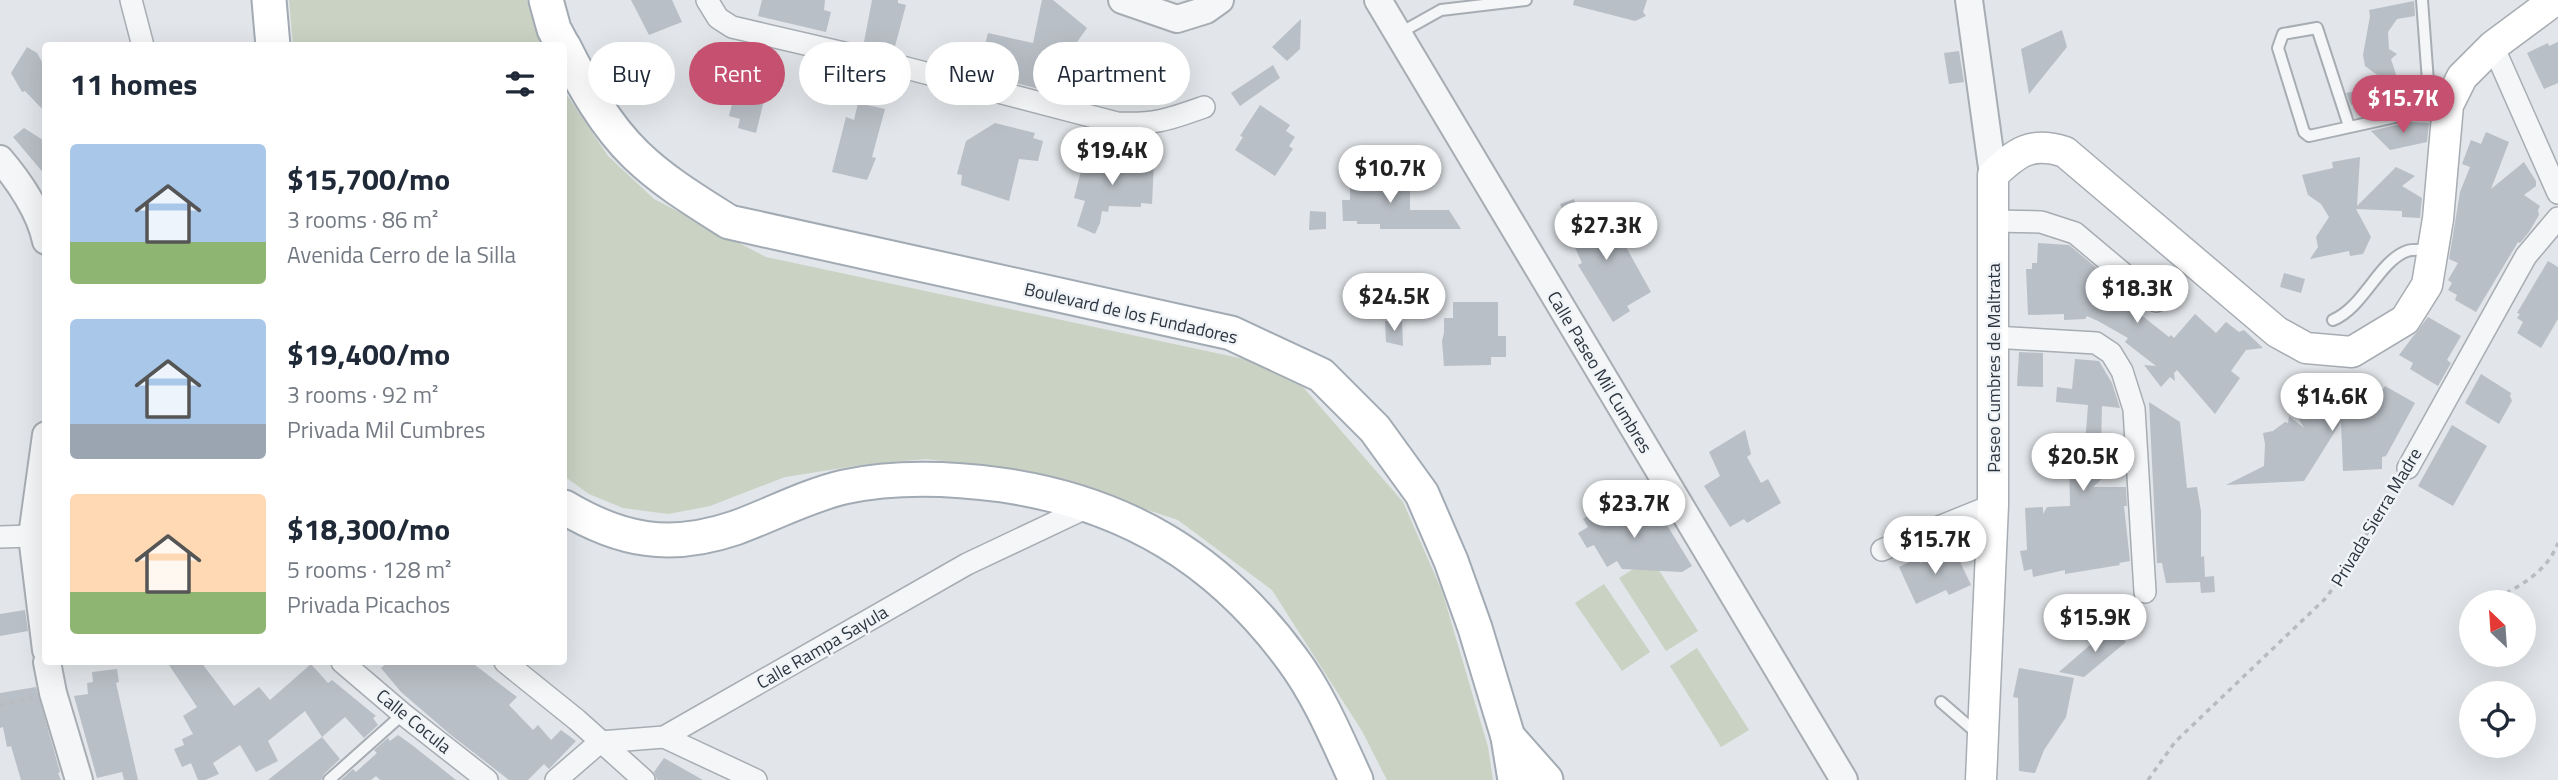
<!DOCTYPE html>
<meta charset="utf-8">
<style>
:root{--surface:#fff;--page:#f2f2f3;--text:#1f2937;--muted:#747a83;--accent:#c5506f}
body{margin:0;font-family:"Titillium Web",sans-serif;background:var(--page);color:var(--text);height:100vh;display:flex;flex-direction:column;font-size:26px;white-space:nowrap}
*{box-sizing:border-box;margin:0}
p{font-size:23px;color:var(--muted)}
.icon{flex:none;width:38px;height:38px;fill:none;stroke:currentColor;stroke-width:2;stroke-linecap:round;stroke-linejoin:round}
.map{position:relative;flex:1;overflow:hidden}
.side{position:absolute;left:42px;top:42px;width:525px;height:623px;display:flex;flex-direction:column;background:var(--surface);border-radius:7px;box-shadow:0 7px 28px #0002}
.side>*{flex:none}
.guide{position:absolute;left:588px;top:42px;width:665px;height:63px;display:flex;gap:14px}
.needle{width:46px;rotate:335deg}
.controls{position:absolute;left:2459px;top:590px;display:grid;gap:14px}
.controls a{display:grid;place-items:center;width:77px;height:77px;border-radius:50%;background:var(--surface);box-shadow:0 7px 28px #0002;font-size:35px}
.price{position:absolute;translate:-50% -60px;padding:0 16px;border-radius:24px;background:#fff;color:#222;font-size:23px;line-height:46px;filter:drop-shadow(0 2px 4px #0008)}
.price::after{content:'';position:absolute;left:50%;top:42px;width:21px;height:16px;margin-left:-10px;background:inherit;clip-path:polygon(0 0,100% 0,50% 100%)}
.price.on{background:var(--accent);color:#fff}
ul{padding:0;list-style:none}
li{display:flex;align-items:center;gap:21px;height:175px;padding:0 28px}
li span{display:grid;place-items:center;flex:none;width:196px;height:140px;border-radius:7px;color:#555}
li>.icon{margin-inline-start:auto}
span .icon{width:84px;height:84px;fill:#fffc;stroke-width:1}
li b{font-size:30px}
h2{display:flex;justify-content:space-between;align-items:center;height:84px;padding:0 28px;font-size:30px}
.chip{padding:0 24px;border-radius:32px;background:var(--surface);box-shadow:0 7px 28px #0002;font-size:24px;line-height:63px}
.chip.on{background:var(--accent);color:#fff}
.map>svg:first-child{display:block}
.green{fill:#c9d2c3}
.building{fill:#b9bfc6}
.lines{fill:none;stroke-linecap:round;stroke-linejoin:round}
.service-casing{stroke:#a7adb3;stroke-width:14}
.minor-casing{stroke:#a7adb3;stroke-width:24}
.tertiary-casing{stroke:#a7adb3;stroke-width:30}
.secondary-casing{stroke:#a7adb3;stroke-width:33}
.primary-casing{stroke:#a2abb4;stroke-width:37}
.path{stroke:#b8bcc1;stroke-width:3.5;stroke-dasharray:5 5;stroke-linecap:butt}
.service{stroke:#f4f6f8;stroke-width:10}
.minor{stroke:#f4f6f8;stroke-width:21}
.tertiary{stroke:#f4f6f8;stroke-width:26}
.secondary{stroke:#fff;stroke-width:30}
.primary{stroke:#fff;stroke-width:33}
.labels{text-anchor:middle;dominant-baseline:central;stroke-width:5;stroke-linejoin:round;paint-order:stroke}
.street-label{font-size:18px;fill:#2b3540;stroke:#f1f4f7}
</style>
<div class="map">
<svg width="2558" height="780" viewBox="0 0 2558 780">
<rect width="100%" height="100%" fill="#e2e5e9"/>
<!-- green -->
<g class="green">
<polygon points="289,0 527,0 542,45 293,45"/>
<polygon points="564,91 608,156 654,199 766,257 1244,359 1303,387 1403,502 1442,591 1488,747 1493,780 1387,780 1362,731 1272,590 1178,520 1030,471 926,459 861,465 785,477 710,506 668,514 623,508 589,494 564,476"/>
<polygon points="1651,558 1698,631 1666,651 1619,578"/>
<polygon points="1604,584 1650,652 1622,671 1575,603"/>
<polygon points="1697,648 1749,730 1721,747 1670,666"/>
</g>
<!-- building -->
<g class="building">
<polygon points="631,0 672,0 682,22 649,35"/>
<polygon points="762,0 825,0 824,10 831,12 826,32 758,16"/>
<polygon points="872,0 898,0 898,3 906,5 894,50 864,42"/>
<polygon points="1042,0 1053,0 1087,28 1067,56 1079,59 1077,67 1109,73 1103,102 1071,95 1070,97 978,73 988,33 1033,43"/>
<polygon points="1574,0 1647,0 1643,12 1646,16 1635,21 1573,5"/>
<polygon points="2414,1 2415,16 2397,19 2388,32 2389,49 2397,54 2391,59 2398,81 2410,78 2404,94 2351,105 2346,93 2388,83 2365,66 2363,55 2370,16 2369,10"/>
<polygon points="1301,19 1300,49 1287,61 1272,47"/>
<polygon points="2062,30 2067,47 2029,94 2021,49"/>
<polygon points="2558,42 2558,83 2544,89 2527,53 2548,43 2549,46"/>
<polygon points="27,47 37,53 46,69 46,113 25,91 22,92 11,73"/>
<polygon points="1959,51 1964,82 1949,84 1944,53"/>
<polygon points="743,59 761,63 757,82 768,84 756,133 738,128 740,119 729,116"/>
<polygon points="1273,65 1280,78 1240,106 1231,93"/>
<polygon points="858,103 885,109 872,157 876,158 867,180 832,172 846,117 854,120"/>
<polygon points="1260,105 1290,125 1286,131 1295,137 1289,146 1293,149 1275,176 1235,150 1243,137 1240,136"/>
<polygon points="2409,122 2429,123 2427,142 2390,150 2371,131"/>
<polygon points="995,123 1035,133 1033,138 1043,141 1038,161 1019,159 1009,201 961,185 962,175 957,174 966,141"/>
<polygon points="24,128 46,142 46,176 13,137"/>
<polygon points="2486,132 2509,142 2491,189 2524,162 2536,181 2536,186 2524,195 2540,206 2538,210 2539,215 2529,232 2520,243 2518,242 2476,312 2455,300 2457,295 2448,290 2452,283 2448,280 2458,263 2449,259 2460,192 2470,167 2462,164 2471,140 2481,144"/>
<polygon points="1093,150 1117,155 1118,160 1154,162 1152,204 1141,203 1141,207 1109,206 1108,212 1102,211 1100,223 1095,234 1077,226 1085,201 1074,198 1081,171 1086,172"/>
<polygon points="2360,157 2357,206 2396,167 2415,176 2402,186 2422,198 2420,218 2402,217 2402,211 2356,209 2371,237 2363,254 2350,256 2349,251 2310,259 2318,247 2316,237 2329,217 2321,204 2308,195 2302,175 2333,168 2332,162"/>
<polygon points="1387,168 1391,174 1410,174 1410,210 1449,210 1461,229 1380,229 1380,224 1357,224 1357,221 1343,221 1342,200 1350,200 1350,176 1356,176 1358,171 1366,176 1378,176"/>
<polygon points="1574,199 1583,225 1606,211 1651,292 1627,306 1630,311 1613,322 1578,265 1582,263 1572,241 1575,239 1560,204"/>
<polygon points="1310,211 1326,212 1326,229 1309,230"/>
<polygon points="2038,243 2069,245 2104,274 2099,284 2143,311 2141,315 2169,337 2171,335 2174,338 2195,314 2216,333 2226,322 2239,332 2244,330 2263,348 2246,350 2231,371 2240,378 2215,414 2177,370 2174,373 2175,381 2170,377 2161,387 2144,365 2156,366 2125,342 2128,338 2098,321 2087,316 2085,319 2064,320 2064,314 2028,315 2026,269 2032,269 2032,263 2037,263"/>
<polygon points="2548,261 2558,267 2558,319 2541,348 2517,333 2523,322 2517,318 2520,314 2517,313"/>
<polygon points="2284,273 2305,279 2301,293 2280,287"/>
<polygon points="1453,302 1498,302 1498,336 1506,336 1506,357 1491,357 1491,365 1444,366 1442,341 1444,333 1444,318 1453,318"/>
<polygon points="2428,317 2461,336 2447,360 2451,363 2438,386 2410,369 2413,363 2399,355"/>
<polygon points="1385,321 1402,321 1403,346 1386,342"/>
<polygon points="2019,352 2043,353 2043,387 2017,386"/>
<polygon points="2075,359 2099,361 2112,383 2120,408 2102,406 2101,446 2123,446 2124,459 2093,487 2126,487 2127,506 2124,506 2130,561 2119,563 2120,565 2065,574 2065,570 2033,577 2032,569 2024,571 2020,551 2027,550 2025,508 2043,507 2043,514 2047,507 2070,506 2069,450 2072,450 2071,445 2085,445 2088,405 2056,402 2057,387 2072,389"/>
<polygon points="2481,374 2511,393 2510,396 2512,401 2499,424 2465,403"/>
<polygon points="2307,382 2307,384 2316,382 2324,410 2335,392 2340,395 2347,384 2360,390 2361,387 2378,397 2385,386 2415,403 2386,456 2382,457 2382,469 2343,471 2341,422 2304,481 2226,485 2264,466 2265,444 2263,433 2273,431 2285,422 2288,423 2289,416 2304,428 2290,404 2289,390"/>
<polygon points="2149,402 2180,422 2187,488 2197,487 2201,511 2201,557 2204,556 2205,577 2214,576 2215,592 2201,593 2200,582 2166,583 2162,563 2157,563"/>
<polygon points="2452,425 2487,446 2453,506 2418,486"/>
<polygon points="1745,430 1751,454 1747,457 1761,483 1768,479 1781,503 1747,523 1744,519 1730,527 1704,486 1720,476 1709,452"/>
<polygon points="1654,504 1692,566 1682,572 1622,569 1617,561 1607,567 1594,545 1587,548 1578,533 1588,527 1583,519 1595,511 1598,514 1606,508 1621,508 1638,510 1640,512"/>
<polygon points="1953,547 1971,585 1949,595 1946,590 1916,604 1899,567 1917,558 1920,563"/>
<polygon points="25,610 28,631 0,636 0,614"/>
<polygon points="2112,626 2126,642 2084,677 2059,672"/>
<polygon points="167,662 201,662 234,706 259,687 270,700 311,664 328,683 332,680 376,716 373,718 378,725 364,738 345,717 322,737 305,711 268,741 278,761 256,772 240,745 213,763 219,774 205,780 198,780 191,763 182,767 174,749 184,745 182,739 193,734 183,716 197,707"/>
<polygon points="388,662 471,662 517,697 509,705 533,730 538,725 551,740 561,730 576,741 549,769 544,764 528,780 509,780 451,735 401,692 381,668"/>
<polygon points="2019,668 2074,678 2066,717 2044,750 2035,773 2019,771 2018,698 2013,697"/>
<polygon points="117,669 119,682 116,683 138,780 124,780 122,772 97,778 74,696 88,694 87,683 93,682 92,672"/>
<polygon points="36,687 60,772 58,773 61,780 21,780 11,746 7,747 3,727 0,728 0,693"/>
<polygon points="398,735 412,745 456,780 380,780 376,776 371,780 341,780 353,769 356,772 377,753 374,750 388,738 390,741"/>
<polygon points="322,737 340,759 324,774 321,780 268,780"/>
<polygon points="664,758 703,780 657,780 654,772"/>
</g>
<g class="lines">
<!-- service casing -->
<g class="service-casing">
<g id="service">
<polyline points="2422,0 2430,109"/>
<polyline points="1398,34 1441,10 1526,0"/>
<polyline points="2349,126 2317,28 2283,34 2278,48 2304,132 2309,136 2445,106"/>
<path d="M2333 320C2364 307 2379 261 2407 251 2413 249 2423 250 2430 250"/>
<polyline points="1941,702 1978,734"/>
<polyline points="329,780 403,714"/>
</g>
</g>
<!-- minor casing -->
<g class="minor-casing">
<g id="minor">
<polyline points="131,0 143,46"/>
<path d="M707 0 718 18 732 27 887 63 1117 123C1154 125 1170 119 1204 107"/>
<polyline points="2493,46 2558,193"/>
<polyline points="1993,221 2041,222 2075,233 2156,301"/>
<polyline points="1993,337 2096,343 2111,353 2122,371 2134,409 2145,592"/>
<polyline points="2408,468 2526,256 2558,218"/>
<polyline points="0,537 32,536"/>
<polyline points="1882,550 1993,505"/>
<polyline points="342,662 403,714 487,780"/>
<polyline points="505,662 577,720 644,780"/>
<polyline points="664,737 756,780"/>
<polyline points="556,780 600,742 664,737 967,564 1092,505"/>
</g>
</g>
<!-- tertiary casing -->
<g class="tertiary-casing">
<g id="tertiary">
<polyline points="1122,0 1177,19 1206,10 1220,0"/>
<polyline points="1378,0 1844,780"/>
<polyline points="1969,0 1993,175"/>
<path d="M0 159C19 181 40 212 46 241"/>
<polyline points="46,435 32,536 46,650"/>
<polyline points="47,662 53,693 79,780"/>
</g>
</g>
<!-- secondary casing -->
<g class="secondary-casing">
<path id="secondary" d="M1981 780 1993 505V175C2017 152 2031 141 2065 152L2277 332 2306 348 2352 352 2405 320 2427 285 2438 219 2448 105 2462 77 2493 46 2555 0"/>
</g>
<!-- primary casing -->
<g class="primary-casing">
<g id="primary">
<polyline points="269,0 273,46"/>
<polyline points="546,0 554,29 563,46"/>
<path d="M564 47C583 85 605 125 636 155 664 182 696 201 729 222L1231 333 1321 375 1375 429 1422 494 1451 561 1475 628 1508 737 1515 780"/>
<path d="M564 507C621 541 670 550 735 528 771 515 806 496 844 487 895 476 950 478 1002 485 1125 503 1218 558 1292 659 1319 695 1337 739 1356 780"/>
<polyline points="1508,737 1546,780"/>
</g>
</g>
<!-- path -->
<g class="path">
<path d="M2488 602C2517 588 2546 574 2558 543"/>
<polyline points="0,705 32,698"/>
<polyline points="2148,780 2175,742 2327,597 2398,484"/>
</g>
<!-- service -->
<use href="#service" class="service"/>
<!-- minor -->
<use href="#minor" class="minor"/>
<!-- tertiary -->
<use href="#tertiary" class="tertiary"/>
<!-- secondary -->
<use href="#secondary" class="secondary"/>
<!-- primary -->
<use href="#primary" class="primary"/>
</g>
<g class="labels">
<!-- street labels -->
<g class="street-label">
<text transform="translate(1131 313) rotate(13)">Boulevard de los Fundadores</text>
<text transform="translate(1993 368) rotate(-90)">Paseo Cumbres de Maltrata</text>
<text transform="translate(1600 372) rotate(59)">Calle Paseo Mil Cumbres</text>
<text transform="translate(2376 517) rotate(-59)">Privada Sierra Madre</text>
<text transform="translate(822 647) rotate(-30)">Calle Rampa Sayula</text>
<text transform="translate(414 721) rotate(39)">Calle Cocula</text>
</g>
</g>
</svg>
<div class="controls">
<a><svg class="needle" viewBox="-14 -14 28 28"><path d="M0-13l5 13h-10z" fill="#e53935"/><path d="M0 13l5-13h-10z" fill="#747a83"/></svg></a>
<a><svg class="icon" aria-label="locate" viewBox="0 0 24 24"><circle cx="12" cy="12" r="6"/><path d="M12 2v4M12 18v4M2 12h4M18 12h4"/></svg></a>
</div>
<b class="price on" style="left:2403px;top:135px">$15.7K</b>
<b class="price" style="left:1112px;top:187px">$19.4K</b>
<b class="price" style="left:1390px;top:205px">$10.7K</b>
<b class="price" style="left:1606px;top:262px">$27.3K</b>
<b class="price" style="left:2137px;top:325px">$18.3K</b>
<b class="price" style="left:1394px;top:333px">$24.5K</b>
<b class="price" style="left:2332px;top:433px">$14.6K</b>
<b class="price" style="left:2083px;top:493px">$20.5K</b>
<b class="price" style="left:1634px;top:540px">$23.7K</b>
<b class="price" style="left:1935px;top:576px">$15.7K</b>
<b class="price" style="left:2095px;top:654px">$15.9K</b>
<div class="guide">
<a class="chip">Buy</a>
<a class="chip on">Rent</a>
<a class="chip">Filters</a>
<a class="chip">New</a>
<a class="chip">Apartment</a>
</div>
<section class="side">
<h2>11 homes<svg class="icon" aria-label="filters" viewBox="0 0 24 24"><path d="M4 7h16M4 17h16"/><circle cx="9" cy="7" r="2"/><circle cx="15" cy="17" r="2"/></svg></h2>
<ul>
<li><span style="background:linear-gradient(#a9c7e8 70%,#8fb573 0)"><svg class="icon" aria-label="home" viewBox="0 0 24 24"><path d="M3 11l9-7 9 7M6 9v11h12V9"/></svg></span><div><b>$15,700/mo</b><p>3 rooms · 86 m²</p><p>Avenida Cerro de la Silla</p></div></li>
<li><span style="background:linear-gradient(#a9c7e8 75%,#9aa5b1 0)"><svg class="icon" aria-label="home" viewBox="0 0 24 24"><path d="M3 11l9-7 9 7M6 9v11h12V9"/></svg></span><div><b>$19,400/mo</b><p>3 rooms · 92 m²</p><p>Privada Mil Cumbres</p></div></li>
<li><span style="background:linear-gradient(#ffd9b3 70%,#8fb573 0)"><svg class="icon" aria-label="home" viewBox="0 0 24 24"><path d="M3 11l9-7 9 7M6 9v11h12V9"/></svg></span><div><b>$18,300/mo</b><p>5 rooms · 128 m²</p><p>Privada Picachos</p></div></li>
</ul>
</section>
</div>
